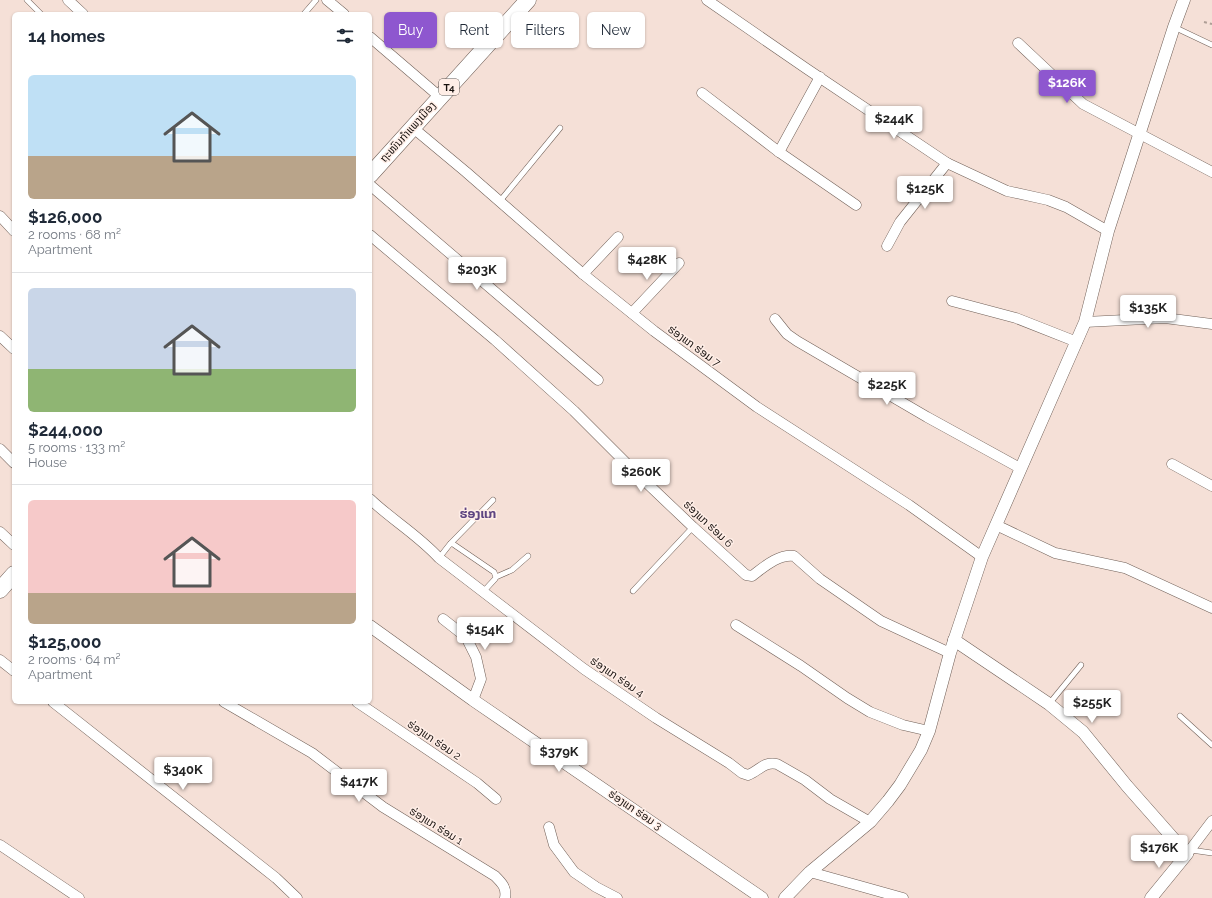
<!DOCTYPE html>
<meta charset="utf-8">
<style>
:root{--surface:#fff;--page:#f2f2f3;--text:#1f2937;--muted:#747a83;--line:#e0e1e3;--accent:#8e57cf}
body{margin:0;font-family:Raleway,"Noto Sans Lao",sans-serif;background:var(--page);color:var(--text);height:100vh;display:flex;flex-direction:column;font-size:15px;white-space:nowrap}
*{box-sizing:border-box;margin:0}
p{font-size:13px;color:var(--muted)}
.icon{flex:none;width:22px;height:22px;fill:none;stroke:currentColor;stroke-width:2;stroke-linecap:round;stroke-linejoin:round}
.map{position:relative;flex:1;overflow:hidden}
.details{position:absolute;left:12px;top:12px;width:360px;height:692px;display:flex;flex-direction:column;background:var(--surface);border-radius:6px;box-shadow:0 1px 3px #0004}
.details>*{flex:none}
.hud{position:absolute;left:384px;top:12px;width:380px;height:36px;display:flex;gap:8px}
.price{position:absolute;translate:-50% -34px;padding:0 9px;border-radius:4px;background:#fff;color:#222;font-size:13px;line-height:26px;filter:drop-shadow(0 1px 2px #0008)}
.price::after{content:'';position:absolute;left:50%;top:24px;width:12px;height:9px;margin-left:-6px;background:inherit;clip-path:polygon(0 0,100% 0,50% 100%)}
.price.on{background:var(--accent);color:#fff}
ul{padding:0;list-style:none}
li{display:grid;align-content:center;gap:8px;height:212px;padding:0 16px}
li+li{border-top:1px solid var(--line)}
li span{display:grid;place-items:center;height:124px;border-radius:6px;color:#555}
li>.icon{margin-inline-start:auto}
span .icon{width:72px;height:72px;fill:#fffc;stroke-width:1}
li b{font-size:17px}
h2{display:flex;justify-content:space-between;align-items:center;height:48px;padding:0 16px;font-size:17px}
.pill{padding:0 14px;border-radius:6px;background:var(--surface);box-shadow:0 1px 3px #0004;font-size:14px;line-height:36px}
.pill.on{background:var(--accent);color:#fff}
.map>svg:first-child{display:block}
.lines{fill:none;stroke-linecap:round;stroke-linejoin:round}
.service-casing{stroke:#716058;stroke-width:6}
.minor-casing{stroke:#716058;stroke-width:11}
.tertiary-casing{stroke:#716058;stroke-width:13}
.primary-casing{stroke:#716058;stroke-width:17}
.path{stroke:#ae9e96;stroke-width:2;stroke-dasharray:3 3;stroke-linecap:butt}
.service{stroke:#fff;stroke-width:5}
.minor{stroke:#fff;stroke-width:10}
.tertiary{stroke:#fff;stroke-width:12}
.primary{stroke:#fff;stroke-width:16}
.labels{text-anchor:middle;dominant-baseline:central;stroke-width:3;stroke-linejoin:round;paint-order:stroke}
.shield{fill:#ffeee7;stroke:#5d5450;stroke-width:1}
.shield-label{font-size:10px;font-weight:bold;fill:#18120f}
.street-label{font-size:11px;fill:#18120f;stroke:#ffeee7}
.quarter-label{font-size:13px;font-weight:bold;fill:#5f4582;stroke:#ffeee7}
</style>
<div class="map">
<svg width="1212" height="898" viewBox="0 0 1212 898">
<rect width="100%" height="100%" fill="#f5e0d7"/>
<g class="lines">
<!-- service casing -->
<g class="service-casing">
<g id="service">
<polyline points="27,0 41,14"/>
<polyline points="304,14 316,0"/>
<polyline points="1174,27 1212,45"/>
<polyline points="500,201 560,128"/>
<polyline points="451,543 493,500"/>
<polyline points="439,558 450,544 453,544 494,572 496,577 495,579 483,592"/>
<polyline points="496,577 512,570 528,556"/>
<polyline points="633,591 693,527"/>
<polyline points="1049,704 1081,665"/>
<polyline points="1180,716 1212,745"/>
<polyline points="1191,850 1212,853"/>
</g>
</g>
<!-- minor casing -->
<g class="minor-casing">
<g id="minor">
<polyline points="68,0 83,14"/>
<polyline points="327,0 344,14"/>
<polyline points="707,0 807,69 947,163 1007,191 1048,200 1066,207 1108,231"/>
<polyline points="370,37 440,97"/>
<polyline points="1018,43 1083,104 1212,172"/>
<polyline points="702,93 779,152 856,205"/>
<polyline points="412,127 466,172 583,274 654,331 757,407 909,505 982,557"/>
<polyline points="779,152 820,77"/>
<polyline points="370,185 598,380"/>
<polyline points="0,216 14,231"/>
<path d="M370 235 495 340 574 411 632 469 693 527 746 575 752 576C764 567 778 554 794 556L820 579 881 621 950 653"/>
<polyline points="887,246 900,222 947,163"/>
<polyline points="583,274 618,237"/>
<polyline points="952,301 1016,318 1077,342"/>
<polyline points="632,313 679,263"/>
<polyline points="775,319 787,334 797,341 927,417 1020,468"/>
<polyline points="1085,322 1165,318 1212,324"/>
<polyline points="0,336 14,349"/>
<polyline points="0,449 14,463"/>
<polyline points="1172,464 1212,486"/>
<path d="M370 499C392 520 418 535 439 558L584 669 656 718 729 763 742 773 748 775C759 771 764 761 777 764L805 780 830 799 870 822"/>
<polyline points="996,525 1055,553 1125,568 1212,608"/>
<polyline points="0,532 14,545"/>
<polyline points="443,619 466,637 476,657 481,679 473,700"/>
<polyline points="736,625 801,666 847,698 870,712 903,725 929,731"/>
<polyline points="0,660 14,671"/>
<polyline points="53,702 276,878 297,898"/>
<path d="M224 702 312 753 383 807 495 876C502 883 507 888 505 898"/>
<polyline points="357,702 477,783 496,799"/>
<polyline points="549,827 554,845 574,872 596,887 617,898"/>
<polyline points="0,845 79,898"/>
<polyline points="1187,854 1212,821"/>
<polyline points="810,872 903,898"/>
</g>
</g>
<!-- tertiary casing -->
<g class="tertiary-casing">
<g id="tertiary">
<polyline points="370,626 473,700 762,898"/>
<polyline points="954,640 1049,704 1083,732 1127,786 1187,854 1151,898"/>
<polyline points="785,898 810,872 870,822 888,801 900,785 921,750 929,731 950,653 982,557 1085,322 1108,231 1174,27 1184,0"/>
</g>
</g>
<!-- primary casing -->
<g class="primary-casing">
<g id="primary">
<polyline points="370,175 528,0"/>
<polyline points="0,590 14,574"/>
</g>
</g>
<!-- path -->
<polyline class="path" points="1204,22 1212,24"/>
<!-- service -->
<use href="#service" class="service"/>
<!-- minor -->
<use href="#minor" class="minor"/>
<!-- tertiary -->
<use href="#tertiary" class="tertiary"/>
<!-- primary -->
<use href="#primary" class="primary"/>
</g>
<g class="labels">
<!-- shield labels -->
<rect class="shield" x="439" y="79" width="20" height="16" rx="3"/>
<g class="shield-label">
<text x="449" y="87">T4</text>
</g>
<!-- street labels -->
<g class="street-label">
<text transform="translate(408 132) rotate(-48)">ຖະໜົນກຳແພງເມືອງ</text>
<text transform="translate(694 346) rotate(36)">ຮ່ອງແກ ຮ່ອມ 7</text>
<text transform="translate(708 524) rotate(43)">ຮ່ອງແກ ຮ່ອມ 6</text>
<text transform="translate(617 677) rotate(34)">ຮ່ອງແກ ຮ່ອມ 4</text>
<text transform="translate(434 740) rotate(34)">ຮ່ອງແກ ຮ່ອມ 2</text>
<text transform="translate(635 810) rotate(34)">ຮ່ອງແກ ຮ່ອມ 3</text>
<text transform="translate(436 826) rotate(32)">ຮ່ອງແກ ຮ່ອມ 1</text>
</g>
<!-- quarter labels -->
<g class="quarter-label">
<text x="478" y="513">ຮ່ອງແກ</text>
</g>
</g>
</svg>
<b class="price on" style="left:1067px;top:104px">$126K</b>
<b class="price" style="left:894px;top:140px">$244K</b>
<b class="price" style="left:925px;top:210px">$125K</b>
<b class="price" style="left:647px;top:281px">$428K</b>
<b class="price" style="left:477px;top:291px">$203K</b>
<b class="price" style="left:1148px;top:329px">$135K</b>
<b class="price" style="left:887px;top:406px">$225K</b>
<b class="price" style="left:641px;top:493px">$260K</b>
<b class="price" style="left:485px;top:651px">$154K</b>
<b class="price" style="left:1092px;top:724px">$255K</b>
<b class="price" style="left:559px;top:773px">$379K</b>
<b class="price" style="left:183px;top:791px">$340K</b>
<b class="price" style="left:359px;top:803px">$417K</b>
<b class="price" style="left:1159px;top:869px">$176K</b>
<div class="hud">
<a class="pill on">Buy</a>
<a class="pill">Rent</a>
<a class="pill">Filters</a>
<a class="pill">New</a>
</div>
<section class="details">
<h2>14 homes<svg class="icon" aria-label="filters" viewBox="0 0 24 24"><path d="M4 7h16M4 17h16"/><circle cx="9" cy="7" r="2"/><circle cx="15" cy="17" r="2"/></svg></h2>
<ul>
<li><span style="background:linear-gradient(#bfe0f5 65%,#b9a48a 0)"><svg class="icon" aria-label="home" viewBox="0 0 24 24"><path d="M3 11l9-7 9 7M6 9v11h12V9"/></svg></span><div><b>$126,000</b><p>2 rooms · 68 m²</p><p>Apartment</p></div></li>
<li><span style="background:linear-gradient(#c9d6e8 65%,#8fb573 0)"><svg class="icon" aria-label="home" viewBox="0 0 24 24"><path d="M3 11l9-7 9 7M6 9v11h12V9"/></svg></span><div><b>$244,000</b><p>5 rooms · 133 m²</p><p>House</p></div></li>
<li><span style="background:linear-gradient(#f6c9c9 75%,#b9a48a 0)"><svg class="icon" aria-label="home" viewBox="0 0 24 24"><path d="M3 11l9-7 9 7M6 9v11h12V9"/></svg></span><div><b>$125,000</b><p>2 rooms · 64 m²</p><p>Apartment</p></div></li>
</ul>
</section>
</div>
